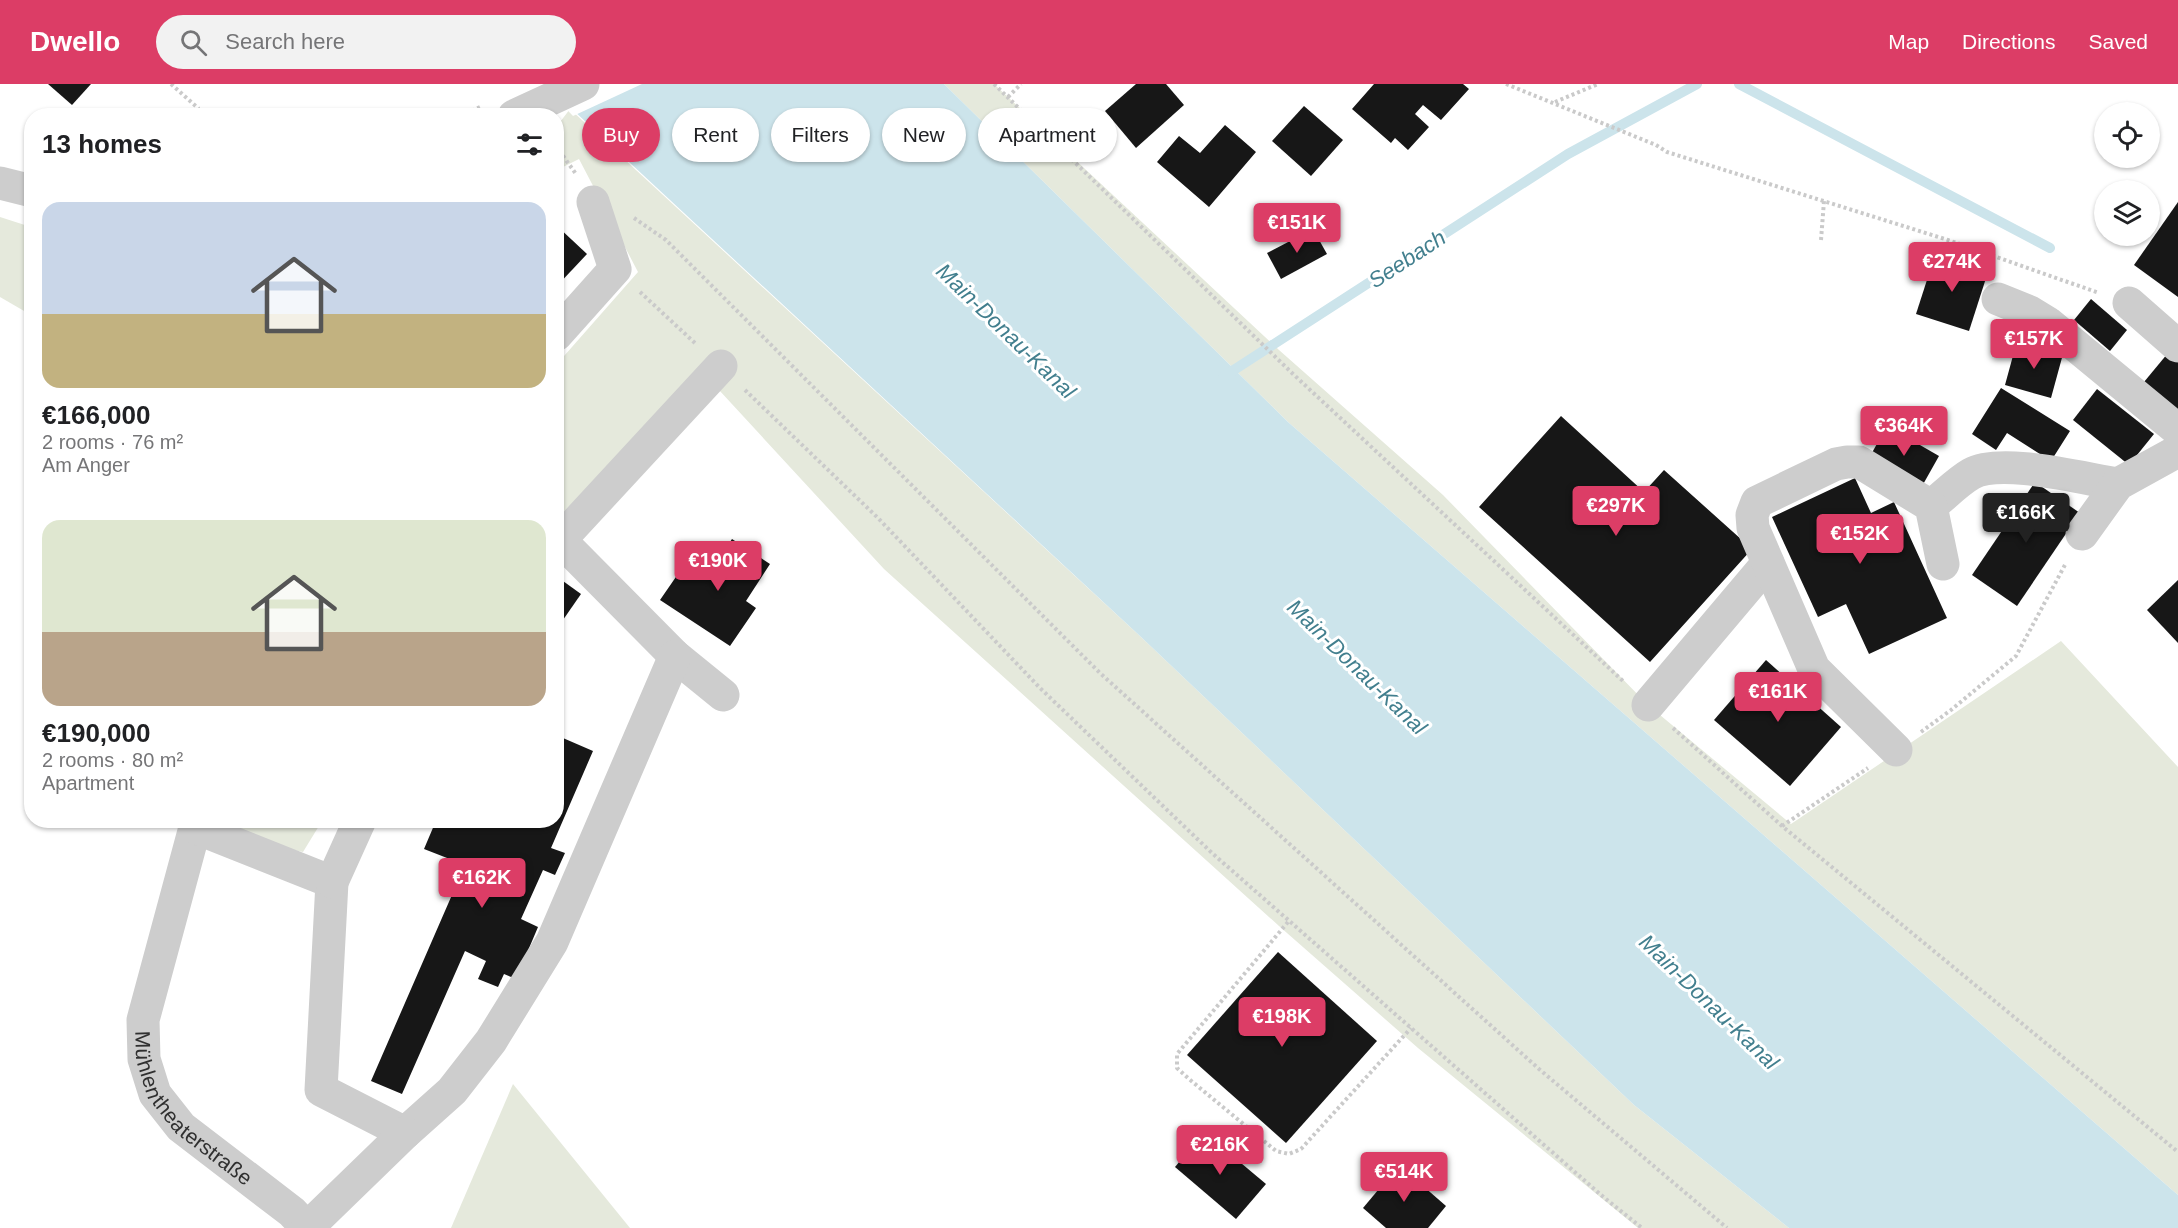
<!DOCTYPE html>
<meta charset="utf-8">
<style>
:root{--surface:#fff;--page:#f2f2f2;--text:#202124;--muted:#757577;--accent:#dc3d66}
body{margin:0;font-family:Arial,sans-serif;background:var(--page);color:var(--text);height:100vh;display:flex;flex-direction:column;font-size:22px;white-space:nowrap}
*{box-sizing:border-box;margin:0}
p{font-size:20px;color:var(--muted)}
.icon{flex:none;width:33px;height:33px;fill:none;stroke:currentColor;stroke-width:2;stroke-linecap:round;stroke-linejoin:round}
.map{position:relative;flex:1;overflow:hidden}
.side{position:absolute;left:24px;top:24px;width:540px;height:720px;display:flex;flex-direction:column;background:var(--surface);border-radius:24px;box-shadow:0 2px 4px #0004}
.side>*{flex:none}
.hud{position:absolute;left:582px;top:24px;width:570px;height:54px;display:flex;gap:12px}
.controls{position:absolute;left:2094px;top:18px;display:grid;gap:12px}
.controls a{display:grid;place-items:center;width:66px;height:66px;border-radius:50%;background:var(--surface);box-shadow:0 2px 4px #0004;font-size:30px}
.price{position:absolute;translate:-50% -51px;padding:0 14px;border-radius:6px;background:var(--accent);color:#fff;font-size:20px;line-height:39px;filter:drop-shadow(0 2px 3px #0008)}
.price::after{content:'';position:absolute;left:50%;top:36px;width:18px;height:14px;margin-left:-9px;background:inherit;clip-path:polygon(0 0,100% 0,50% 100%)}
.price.selected{background:#222;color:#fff}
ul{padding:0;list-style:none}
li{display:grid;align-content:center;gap:12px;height:318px;padding:0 18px}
li span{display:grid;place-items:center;height:186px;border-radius:18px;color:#555}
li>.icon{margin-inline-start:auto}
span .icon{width:108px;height:108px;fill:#fffc;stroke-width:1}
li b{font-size:26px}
h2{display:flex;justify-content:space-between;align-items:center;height:72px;padding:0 18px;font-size:26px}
.tag{padding:0 21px;border-radius:27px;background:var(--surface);box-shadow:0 2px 4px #0004;font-size:21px;line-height:54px}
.tag.selected{background:var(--accent);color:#fff}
header{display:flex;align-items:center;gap:36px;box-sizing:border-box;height:84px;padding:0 30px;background:var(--accent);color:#fff}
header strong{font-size:28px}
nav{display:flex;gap:33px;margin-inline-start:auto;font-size:21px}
.search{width:420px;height:54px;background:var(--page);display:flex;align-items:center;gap:15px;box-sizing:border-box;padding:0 21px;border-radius:33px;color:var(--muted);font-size:22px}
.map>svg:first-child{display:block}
.green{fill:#e5e9dc}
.water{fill:#cce4eb}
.pier{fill:#fff}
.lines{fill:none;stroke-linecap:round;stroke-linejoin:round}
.stream{stroke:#cce4eb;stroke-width:10}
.building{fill:#171717}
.path{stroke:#cacaca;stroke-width:4;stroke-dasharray:3 3;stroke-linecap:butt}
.minor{stroke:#cdcdcd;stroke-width:33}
.path-bridge{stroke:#cacaca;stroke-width:4;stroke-dasharray:3 3;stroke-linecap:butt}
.minor-bridge{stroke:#cdcdcd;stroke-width:33}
.labels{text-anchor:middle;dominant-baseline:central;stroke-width:6;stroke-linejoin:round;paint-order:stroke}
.street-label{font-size:21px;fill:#303030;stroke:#fff}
.water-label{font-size:22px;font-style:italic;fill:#427f8e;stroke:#fff}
</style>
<header>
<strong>Dwello</strong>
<div class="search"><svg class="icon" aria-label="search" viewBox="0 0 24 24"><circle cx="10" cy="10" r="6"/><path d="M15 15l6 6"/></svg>Search here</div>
<nav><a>Map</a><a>Directions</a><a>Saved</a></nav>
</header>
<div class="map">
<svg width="2178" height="1144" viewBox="0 0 2178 1144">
<rect width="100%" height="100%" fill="#fff"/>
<!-- green -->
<g class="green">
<polygon points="944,0 994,0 1279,266 1443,411 1648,621 1791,740 2061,557 2178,683 2178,1111 1288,338"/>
<polygon points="570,25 1141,553 1634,1021 1789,1144 1638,1144 1418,964 1279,842 884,485 707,293 557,434 557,280 638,188 579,75 557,86 557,42"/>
<polygon points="0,133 31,143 31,231 0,213"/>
<polygon points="185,737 322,737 303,768 185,744"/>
<polygon points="513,1000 630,1144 451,1144"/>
</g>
<!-- water -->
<polygon class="water" points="545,0 944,0 1288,338 2178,1111 2178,1144 1789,1144 1634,1021 1141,553"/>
<!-- pier -->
<polygon class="pier" points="542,0 642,0 573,32"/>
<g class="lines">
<!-- stream -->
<g class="stream">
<polyline points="1739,0 2050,164"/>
<polyline points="1223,293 1568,70 1697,0"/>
</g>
</g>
<!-- building -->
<g class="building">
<polygon points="48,0 91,0 72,21"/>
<polygon points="1136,0 1166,0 1184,21 1136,64 1105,27"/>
<polygon points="1374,0 1463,0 1469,5 1441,36 1423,21 1415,30 1429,43 1408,66 1395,54 1391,59 1352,25"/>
<polygon points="1304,22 1343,56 1311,92 1272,57"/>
<polygon points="1225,41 1256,68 1209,123 1157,78 1179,52 1200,69"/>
<polygon points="2178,118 2178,213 2134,181"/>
<polygon points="556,141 587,170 556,203"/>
<polygon points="1313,145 1327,170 1281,195 1267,169"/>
<polygon points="1935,171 1988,188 1969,247 1916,230"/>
<polygon points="2091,215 2127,246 2110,267 2074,236"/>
<polygon points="2017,257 2063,270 2051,314 2005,301"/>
<polygon points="2168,269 2178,278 2178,326 2144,298"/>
<polygon points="2001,304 2070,347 2051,377 2007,349 1996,366 1972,350"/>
<polygon points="2097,305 2154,350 2129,381 2073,336"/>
<polygon points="1561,332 1644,408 1664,386 1752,465 1650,578 1479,423"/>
<polygon points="1887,342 1939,372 1921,404 1869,374"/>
<polygon points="1855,394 1871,429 1894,418 1947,534 1869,570 1846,520 1818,533 1772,433"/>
<polygon points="2035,398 2080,429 2017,522 1972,491"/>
<polygon points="732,455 770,480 746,517 756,524 730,562 660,516 689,474 710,488"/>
<polygon points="556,492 581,510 556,546"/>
<polygon points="2178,496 2178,559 2147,526"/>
<polygon points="1766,576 1841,643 1790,702 1714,636"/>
<polygon points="556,651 593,667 551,764 565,769 555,791 543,786 521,835 538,843 516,895 504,890 498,903 478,895 486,877 465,867 402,1010 371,997 465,781 424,765 435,739 429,736 556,736"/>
<polygon points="1278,868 1377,957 1286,1059 1187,971"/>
<polygon points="1204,1048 1266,1100 1236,1135 1175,1083"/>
<polygon points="1399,1081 1446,1122 1428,1144 1386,1144 1363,1124"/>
</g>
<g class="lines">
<!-- path -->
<g class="path">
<polyline points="171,0 198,24 199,32"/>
<polyline points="994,0 1293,290 1624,598"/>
<polyline points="1506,0 1656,61 1667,68 1948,156 2099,209"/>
<polyline points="1008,13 1021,0"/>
<polyline points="1555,18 1598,0"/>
<polyline points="556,62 576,90"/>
<polyline points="634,134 666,156 1100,589 1539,985 1727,1144"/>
<polyline points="1821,156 1824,117"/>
<polyline points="640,208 696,260"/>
<polyline points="745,306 878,434 1040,604 1212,769 1601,1111 1642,1144"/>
<polyline points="1673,644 1782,742 2178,1068"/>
<polyline points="1921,648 1951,626 2016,572 2066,479"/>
<polyline points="1782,742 1868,684"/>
<polyline points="1288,838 1177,970 1177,984 1189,995 1276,1067 1289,1070 1301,1065 1411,944"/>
</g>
<!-- minor -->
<g class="minor">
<polyline points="0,99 32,107"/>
<polyline points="1998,215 2030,228 2048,239 2178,346"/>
<polyline points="2129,219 2178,262"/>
<polyline points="556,251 615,185 593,118"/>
<polyline points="721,282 560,456 675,572 723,611"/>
<path d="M1931 422C1944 412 1957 398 1971 390 2001 373 2084 395 2118 400"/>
<polyline points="2082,450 2118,400 2178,367"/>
<polyline points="1648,621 1768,479"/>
<polyline points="1896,666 1814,585 1753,444 1752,431 1757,418 1836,380 1847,378 1859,378 1931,422 1943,480"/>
<path id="s1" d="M197 736 143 936 144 975 155 1010 181 1043 292 1128 307 1144"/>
<polyline points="196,744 332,798 321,1006 405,1049 452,1007 491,957 552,858 675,572"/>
<polyline points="332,798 360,736"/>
<polyline points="307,1144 405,1049"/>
</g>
<!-- path-bridge -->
<polyline class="path-bridge" points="461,32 482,22"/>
<!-- minor-bridge -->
<polyline class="minor-bridge" points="514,32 583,0"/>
</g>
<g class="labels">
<!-- street labels -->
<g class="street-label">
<text stroke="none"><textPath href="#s1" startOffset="315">Mühlentheaterstraße</textPath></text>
</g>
<!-- water labels -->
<g class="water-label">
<text transform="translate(1407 175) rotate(-33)">Seebach</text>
<text transform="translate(1006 247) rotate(44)">Main-Donau-Kanal</text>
<text transform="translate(1357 583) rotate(44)">Main-Donau-Kanal</text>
<text transform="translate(1709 918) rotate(44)">Main-Donau-Kanal</text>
</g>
</g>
</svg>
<div class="controls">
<a><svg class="icon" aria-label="locate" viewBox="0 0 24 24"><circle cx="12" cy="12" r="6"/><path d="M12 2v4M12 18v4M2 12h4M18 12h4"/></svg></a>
<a><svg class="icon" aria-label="layers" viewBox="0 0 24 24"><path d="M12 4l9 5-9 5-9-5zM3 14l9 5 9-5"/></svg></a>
</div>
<b class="price" style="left:1297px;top:170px">€151K</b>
<b class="price" style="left:1952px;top:209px">€274K</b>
<b class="price" style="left:2034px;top:286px">€157K</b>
<b class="price" style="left:1904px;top:373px">€364K</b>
<b class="price" style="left:1616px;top:453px">€297K</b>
<b class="price selected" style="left:2026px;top:460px">€166K</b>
<b class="price" style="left:1860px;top:481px">€152K</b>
<b class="price" style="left:718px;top:508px">€190K</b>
<b class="price" style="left:1778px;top:639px">€161K</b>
<b class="price" style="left:482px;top:825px">€162K</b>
<b class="price" style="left:1282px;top:964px">€198K</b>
<b class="price" style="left:1220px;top:1092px">€216K</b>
<b class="price" style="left:1404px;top:1119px">€514K</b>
<div class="hud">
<a class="tag selected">Buy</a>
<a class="tag">Rent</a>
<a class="tag">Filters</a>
<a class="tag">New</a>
<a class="tag">Apartment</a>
</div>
<section class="side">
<h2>13 homes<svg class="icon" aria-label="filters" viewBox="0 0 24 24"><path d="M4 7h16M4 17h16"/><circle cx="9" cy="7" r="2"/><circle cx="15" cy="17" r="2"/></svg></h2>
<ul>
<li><span style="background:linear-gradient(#c9d6e8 60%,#c2b280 0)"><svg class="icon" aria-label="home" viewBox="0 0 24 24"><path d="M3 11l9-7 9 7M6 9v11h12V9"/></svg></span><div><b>€166,000</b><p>2 rooms · 76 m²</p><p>Am Anger</p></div></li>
<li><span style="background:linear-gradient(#dfe7d0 60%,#b9a48a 0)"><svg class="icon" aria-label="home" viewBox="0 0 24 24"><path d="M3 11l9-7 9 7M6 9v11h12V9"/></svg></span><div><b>€190,000</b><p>2 rooms · 80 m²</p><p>Apartment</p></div></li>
</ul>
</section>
</div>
